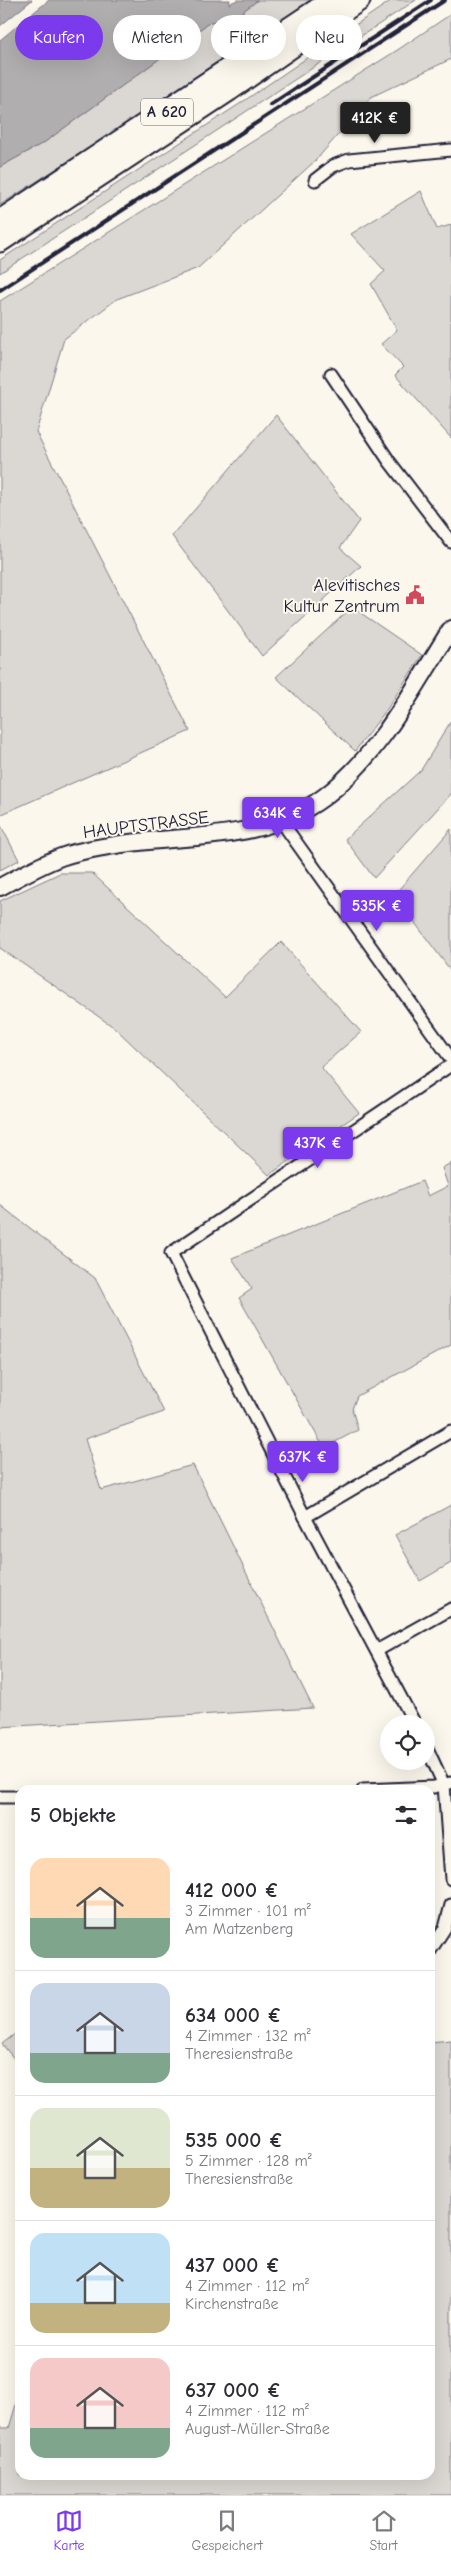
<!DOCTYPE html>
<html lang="de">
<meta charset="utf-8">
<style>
:root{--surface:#fff;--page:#f2f2f3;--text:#2b2b33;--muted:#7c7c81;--line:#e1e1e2;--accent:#7c3aed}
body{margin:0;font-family:"Comic Neue",sans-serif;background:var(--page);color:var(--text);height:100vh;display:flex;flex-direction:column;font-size:19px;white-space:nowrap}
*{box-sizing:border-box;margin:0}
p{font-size:16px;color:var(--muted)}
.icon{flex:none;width:28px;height:28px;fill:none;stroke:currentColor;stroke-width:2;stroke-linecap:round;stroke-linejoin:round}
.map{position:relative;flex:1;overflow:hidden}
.panel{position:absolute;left:15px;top:1785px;width:420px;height:695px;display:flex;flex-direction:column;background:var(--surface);border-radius:15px;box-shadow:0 5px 20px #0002}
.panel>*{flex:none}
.hud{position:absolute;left:15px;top:15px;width:421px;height:45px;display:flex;gap:10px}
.buttons{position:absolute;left:380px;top:1715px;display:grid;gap:10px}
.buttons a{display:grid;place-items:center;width:55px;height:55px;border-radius:50%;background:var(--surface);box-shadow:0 5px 20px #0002;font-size:25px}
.price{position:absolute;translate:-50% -42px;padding:0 11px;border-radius:5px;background:var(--accent);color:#fff;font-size:16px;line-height:32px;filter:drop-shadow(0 1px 2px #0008)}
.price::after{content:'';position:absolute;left:50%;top:30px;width:15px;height:11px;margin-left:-8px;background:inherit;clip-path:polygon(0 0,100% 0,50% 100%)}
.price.current{background:#222;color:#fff}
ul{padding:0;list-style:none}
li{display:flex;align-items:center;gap:15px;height:125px;padding:0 15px}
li+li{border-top:1px solid var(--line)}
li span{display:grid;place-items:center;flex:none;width:140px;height:100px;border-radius:15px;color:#555}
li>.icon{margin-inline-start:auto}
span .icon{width:60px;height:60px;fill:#fffc;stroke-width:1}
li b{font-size:21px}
h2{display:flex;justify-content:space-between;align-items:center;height:60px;padding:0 15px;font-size:21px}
.pill{padding:0 18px;border-radius:22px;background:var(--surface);box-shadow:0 5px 20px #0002;font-size:18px;line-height:45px}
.pill.current{background:var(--accent);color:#fff}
.tabs{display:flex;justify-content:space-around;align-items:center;height:70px;border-top:1px solid var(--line);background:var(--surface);font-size:14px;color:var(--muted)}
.tabs a{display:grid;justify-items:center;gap:2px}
.tabs .current{color:var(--accent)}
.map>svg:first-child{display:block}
.green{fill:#dbd8d3;stroke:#7e7d87}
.water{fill:#b1aeb0;stroke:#787681}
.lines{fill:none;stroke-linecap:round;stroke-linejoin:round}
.street-casing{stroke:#22223b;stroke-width:15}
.secondary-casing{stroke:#22223b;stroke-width:20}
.highway-casing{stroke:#22223b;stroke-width:25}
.street{stroke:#fbf7ec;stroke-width:11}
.secondary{stroke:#fbf7ec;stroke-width:16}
.highway{stroke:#fbf7ec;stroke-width:21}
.rail{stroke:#22223b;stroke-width:4}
.labels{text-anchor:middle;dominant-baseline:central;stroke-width:4;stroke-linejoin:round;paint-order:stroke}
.shield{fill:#fbf7ec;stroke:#636270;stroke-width:1}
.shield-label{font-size:16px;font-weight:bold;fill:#22223b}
.poi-label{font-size:18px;fill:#22223b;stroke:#fbf7ec;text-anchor:end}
.street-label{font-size:18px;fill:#22223b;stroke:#fbf7ec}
</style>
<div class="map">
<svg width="451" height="2495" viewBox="0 0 451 2495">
<rect width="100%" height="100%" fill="#fbf7ec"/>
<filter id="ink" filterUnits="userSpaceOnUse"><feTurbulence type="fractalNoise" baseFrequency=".02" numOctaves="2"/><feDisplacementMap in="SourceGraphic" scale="10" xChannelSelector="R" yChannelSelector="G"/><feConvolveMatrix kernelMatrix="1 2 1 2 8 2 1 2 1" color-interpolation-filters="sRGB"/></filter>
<g filter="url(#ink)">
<!-- green -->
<g class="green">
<polygon points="258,0 312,0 213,68 0,205 0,167 45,142 210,22 234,18"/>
<polygon points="392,0 416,0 0,273 0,260 238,105"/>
<polygon points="451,14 451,59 371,97 316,160 198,268 117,299 64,339 36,432 190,731 0,815 0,301 399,49"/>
<polygon points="421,191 437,229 451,225 451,438 395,375 403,367 381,344 397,330 371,284 385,271 351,234"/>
<polygon points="276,415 359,521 340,548 361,566 262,656 172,536"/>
<polygon points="352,607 422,655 387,709 355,751 276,677"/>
<polygon points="451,721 451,794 374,878 345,839 421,770"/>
<polygon points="0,824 19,860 0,870"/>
<polygon points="451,829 451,971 394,895"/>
<polygon points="60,873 92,873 225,997 281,942 361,1032 321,1067 359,1113 269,1175 115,1028 0,948 0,901"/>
<polygon points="451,1163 451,1345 357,1396 352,1409 358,1430 324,1448 239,1298 252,1289 232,1258 422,1181 428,1196 448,1186 442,1168"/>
<polygon points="0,1205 95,1278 164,1412 85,1439 101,1490 193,1465 313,1708 0,1727"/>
<polygon points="451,1505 451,1563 420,1581 395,1535"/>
<polygon points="20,2030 20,2066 2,2044"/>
<polygon points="451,2040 451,2495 0,2495 0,2428 9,2428 20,2391 20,2475 430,2475 430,2042"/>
</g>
<!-- water -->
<g class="water">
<polygon points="0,0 32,0 0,26"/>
<polygon points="49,0 230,0 229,4 237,0 258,0 234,18 210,22 45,142 0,167 0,40"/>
</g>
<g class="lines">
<!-- street casing -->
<g class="street-casing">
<g id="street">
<polyline points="315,180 333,166 349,160 451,150"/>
<polyline points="331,374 389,461 451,542"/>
<polyline points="281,821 451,1059"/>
<polyline points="305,1517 451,1431"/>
<polyline points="378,1650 451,1609"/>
<polyline points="415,1724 305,1517 171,1253 451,1065"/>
<polyline points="426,1746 444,1785 451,1879"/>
<polyline points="363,1790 434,1787 450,1783"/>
<polyline points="0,1797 20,1797"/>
<polyline points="430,1951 445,1928 451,1905"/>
</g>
</g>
<!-- secondary casing -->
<g class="secondary-casing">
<path id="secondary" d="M0 887C20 876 40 865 61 857 80 850 118 844 139 842 204 835 269 838 324 797 380 755 414 687 451 629"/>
</g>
<!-- highway casing -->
<g class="highway-casing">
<g id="highway">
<polyline points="0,221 332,0"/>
<polyline points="0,241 229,90 359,0"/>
</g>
</g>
<!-- street -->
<use href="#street" class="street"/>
<!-- secondary -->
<use href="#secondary" class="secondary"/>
<!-- highway -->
<use href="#highway" class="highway"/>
<!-- rail -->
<g class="rail">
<polyline points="270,105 431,0"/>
<polyline points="0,290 445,0"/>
</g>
</g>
</g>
<!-- icons -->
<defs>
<g id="civic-bare" transform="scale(1.5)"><path d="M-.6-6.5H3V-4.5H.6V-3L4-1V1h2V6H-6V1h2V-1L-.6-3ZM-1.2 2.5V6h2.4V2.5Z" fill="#d1495b" stroke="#fbf7ec" stroke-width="2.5" paint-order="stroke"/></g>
</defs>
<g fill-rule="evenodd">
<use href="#civic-bare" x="415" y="595"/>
</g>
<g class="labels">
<!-- shield labels -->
<rect class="shield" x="141" y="98.5" width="52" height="27" rx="4"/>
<g class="shield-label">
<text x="167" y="112">A 620</text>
</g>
<!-- poi labels -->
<g class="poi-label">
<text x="400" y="585">Alevitisches<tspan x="400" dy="21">Kultur Zentrum</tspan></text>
</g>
<!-- street labels -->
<g class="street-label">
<text transform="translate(146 825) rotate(-7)">HAUPTSTRASSE</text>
</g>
</g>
</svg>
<div class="buttons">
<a><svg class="icon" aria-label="locate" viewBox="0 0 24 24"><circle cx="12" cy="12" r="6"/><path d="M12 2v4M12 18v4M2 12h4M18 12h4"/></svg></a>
</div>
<b class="price current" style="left:375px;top:144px">412K €</b>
<b class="price" style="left:278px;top:839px">634K €</b>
<b class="price" style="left:377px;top:932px">535K €</b>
<b class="price" style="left:318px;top:1169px">437K €</b>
<b class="price" style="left:303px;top:1483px">637K €</b>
<div class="hud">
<a class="pill current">Kaufen</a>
<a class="pill">Mieten</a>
<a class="pill">Filter</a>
<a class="pill">Neu</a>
</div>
<section class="panel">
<h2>5 Objekte<svg class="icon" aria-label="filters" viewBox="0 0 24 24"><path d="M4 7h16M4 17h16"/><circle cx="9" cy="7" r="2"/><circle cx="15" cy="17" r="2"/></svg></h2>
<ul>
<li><span style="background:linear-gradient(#ffd9b3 60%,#7fa58c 0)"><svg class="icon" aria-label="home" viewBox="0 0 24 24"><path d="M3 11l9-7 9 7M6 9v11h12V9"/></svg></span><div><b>412 000 €</b><p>3 Zimmer · 101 m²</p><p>Am Matzenberg</p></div></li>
<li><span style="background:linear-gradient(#c9d6e8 70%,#7fa58c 0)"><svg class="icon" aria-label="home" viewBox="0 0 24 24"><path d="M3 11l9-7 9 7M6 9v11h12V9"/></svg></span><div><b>634 000 €</b><p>4 Zimmer · 132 m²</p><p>Theresienstraße</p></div></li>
<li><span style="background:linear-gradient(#dfe7d0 60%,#c2b280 0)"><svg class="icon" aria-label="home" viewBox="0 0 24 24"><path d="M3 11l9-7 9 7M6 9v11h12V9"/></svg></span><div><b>535 000 €</b><p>5 Zimmer · 128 m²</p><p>Theresienstraße</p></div></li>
<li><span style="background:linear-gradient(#bfe0f5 70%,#c2b280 0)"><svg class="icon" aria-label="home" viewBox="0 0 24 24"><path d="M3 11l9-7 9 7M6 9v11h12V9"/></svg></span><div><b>437 000 €</b><p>4 Zimmer · 112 m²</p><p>Kirchenstraße</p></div></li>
<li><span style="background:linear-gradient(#f6c9c9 70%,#7fa58c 0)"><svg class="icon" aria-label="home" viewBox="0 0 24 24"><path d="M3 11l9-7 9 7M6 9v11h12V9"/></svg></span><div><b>637 000 €</b><p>4 Zimmer · 112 m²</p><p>August-Müller-Straße</p></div></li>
</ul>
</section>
</div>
<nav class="tabs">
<a class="current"><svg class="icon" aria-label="map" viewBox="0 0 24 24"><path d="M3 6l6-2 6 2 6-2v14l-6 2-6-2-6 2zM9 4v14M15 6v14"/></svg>Karte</a>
<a><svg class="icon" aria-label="saved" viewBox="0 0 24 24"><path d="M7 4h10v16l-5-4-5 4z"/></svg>Gespeichert</a>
<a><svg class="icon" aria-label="home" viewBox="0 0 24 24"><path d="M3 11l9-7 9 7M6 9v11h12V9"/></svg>Start</a>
</nav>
